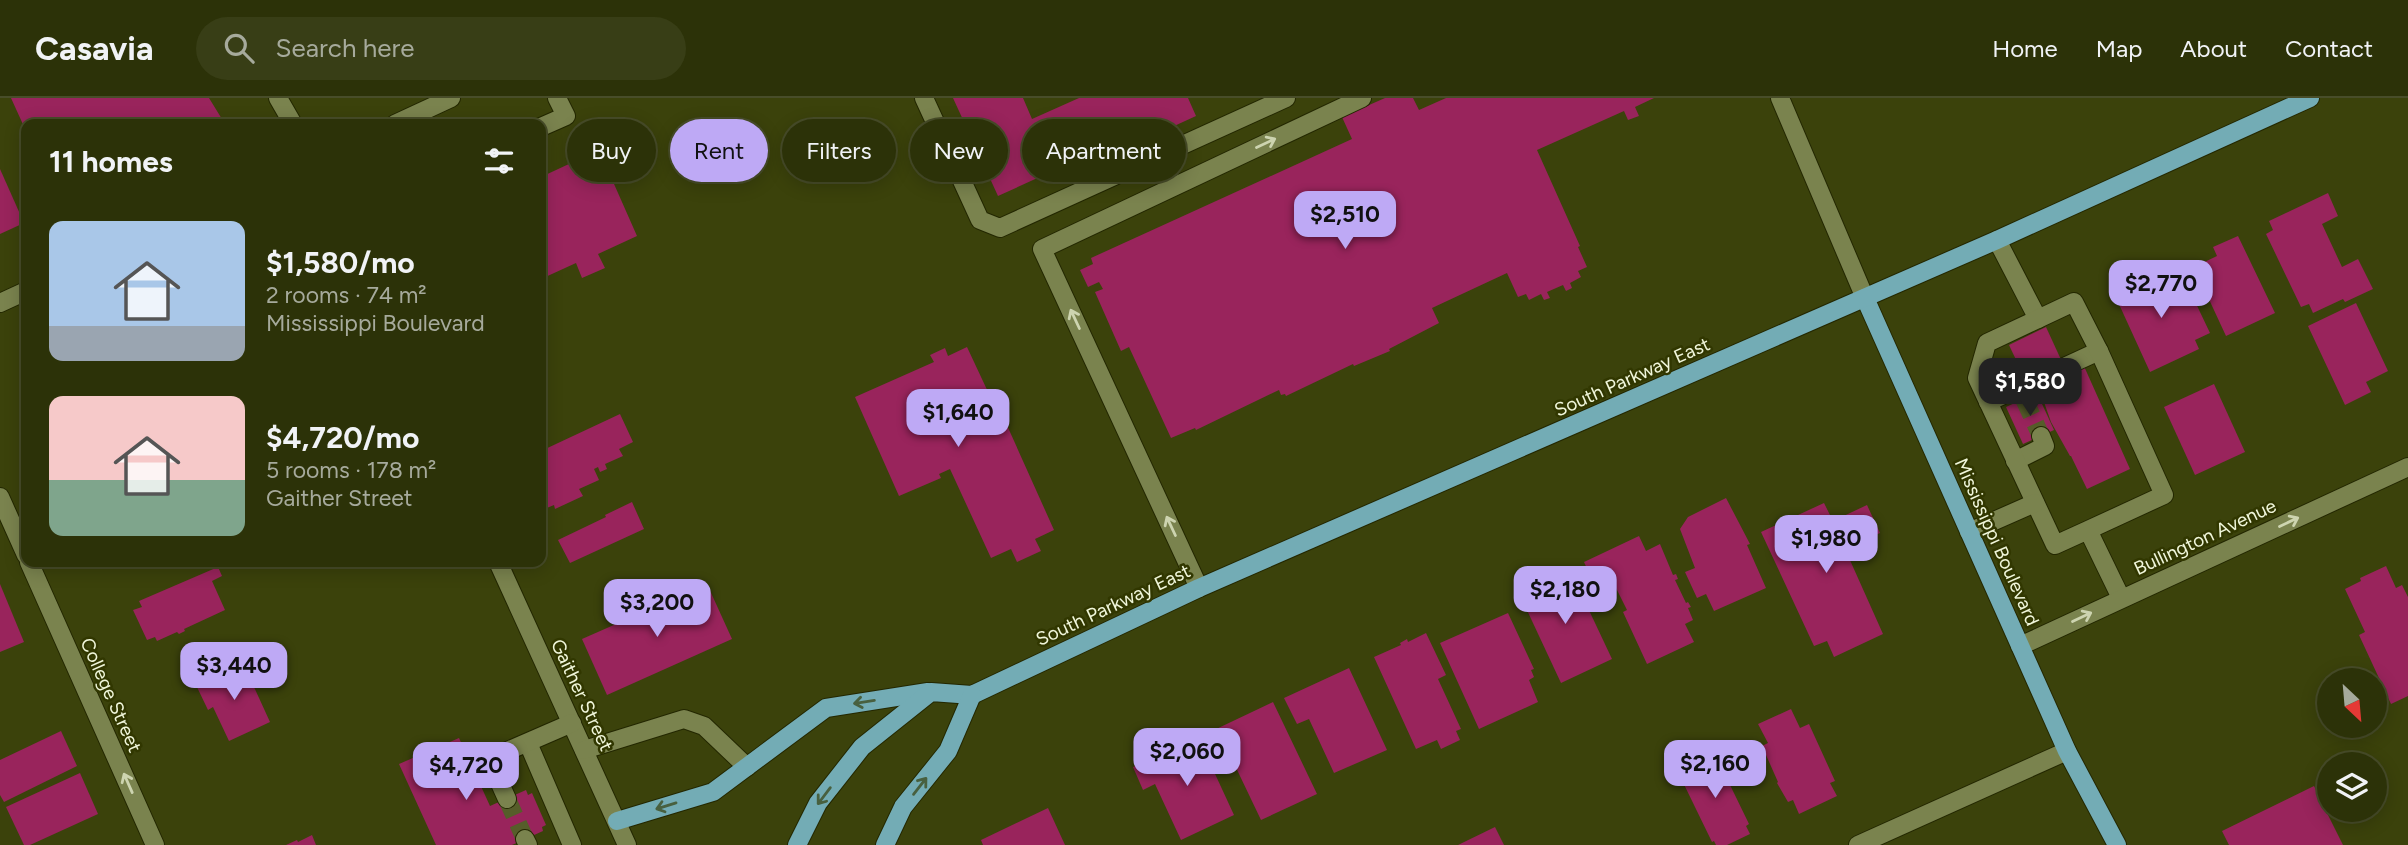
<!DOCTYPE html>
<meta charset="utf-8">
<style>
:root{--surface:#2c3208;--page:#383e16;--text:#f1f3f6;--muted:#a6aa9c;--line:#484d29;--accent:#bea9f5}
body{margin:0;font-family:Figtree,sans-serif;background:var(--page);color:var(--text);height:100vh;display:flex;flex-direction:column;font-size:26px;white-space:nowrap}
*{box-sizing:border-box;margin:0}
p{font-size:23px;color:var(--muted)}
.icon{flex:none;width:38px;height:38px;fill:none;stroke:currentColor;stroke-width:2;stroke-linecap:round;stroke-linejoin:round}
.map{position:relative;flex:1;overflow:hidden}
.details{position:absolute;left:21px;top:21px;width:525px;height:448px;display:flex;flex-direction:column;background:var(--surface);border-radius:14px;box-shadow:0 4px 18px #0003,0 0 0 2px var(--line)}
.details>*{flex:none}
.top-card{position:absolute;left:567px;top:21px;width:665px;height:63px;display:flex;gap:14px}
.needle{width:46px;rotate:154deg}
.controls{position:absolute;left:2317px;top:570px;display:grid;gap:14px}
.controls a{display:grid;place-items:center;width:70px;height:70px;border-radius:50%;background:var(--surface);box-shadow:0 4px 18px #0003,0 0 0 2px var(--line);font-size:35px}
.price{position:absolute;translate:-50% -60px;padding:0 16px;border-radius:14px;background:var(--accent);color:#111;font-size:23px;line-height:46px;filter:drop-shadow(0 2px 4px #0008)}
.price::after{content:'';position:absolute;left:50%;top:42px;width:21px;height:16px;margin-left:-10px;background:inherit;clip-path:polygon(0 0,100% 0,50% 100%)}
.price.current{background:#222;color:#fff}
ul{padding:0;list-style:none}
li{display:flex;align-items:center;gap:21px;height:175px;padding:0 28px}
li span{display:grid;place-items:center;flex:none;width:196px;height:140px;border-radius:14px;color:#555}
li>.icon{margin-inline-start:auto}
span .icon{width:84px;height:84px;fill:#fffc;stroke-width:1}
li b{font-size:30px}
h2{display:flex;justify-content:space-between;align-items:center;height:84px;padding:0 28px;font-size:30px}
.tag{padding:0 24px;border-radius:32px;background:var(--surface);box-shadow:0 4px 18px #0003,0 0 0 2px var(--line);font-size:24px;line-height:63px}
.tag.current{background:var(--accent);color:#111}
header{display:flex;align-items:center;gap:42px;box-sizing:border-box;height:98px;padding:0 35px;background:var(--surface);border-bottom:2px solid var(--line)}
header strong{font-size:33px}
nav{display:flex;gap:38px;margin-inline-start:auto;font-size:24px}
.search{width:490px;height:63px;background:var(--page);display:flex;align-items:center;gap:18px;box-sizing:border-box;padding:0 24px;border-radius:38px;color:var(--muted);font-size:26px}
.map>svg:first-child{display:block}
.building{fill:#99245c}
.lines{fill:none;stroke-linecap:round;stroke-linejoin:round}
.minor-tunnel{stroke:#565d2a;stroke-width:18;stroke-dasharray:18 9;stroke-linecap:butt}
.minor-casing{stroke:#232700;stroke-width:20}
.major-casing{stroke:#232700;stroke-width:20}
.minor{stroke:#7a834e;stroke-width:18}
.major{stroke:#73acb5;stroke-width:18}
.oneway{stroke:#cdd4b0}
.oneway2{stroke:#48603f}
.labels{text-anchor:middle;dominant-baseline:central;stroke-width:5;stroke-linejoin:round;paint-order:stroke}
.street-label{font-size:19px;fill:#f0f6da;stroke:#313700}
</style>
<header>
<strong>Casavia</strong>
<div class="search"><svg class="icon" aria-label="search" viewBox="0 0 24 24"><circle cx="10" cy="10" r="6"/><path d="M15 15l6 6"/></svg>Search here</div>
<nav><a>Home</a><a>Map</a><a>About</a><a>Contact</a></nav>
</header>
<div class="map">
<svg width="2408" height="747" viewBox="0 0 2408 747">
<rect width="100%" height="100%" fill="#3b420b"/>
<!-- building -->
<g class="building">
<polygon points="11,0 209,0 225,26 26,26 26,33"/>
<polygon points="953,0 1023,0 1032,21 1079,0 1188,0 1196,18 1087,68 1078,49 1051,62 1055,72 998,98"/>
<polygon points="1385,0 1413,0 1419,12 1446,0 1654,0 1635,9 1639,18 1628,22 1624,13 1537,52 1580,148 1578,149 1587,169 1578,173 1581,179 1570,185 1572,190 1566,193 1563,187 1547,194 1550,200 1544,202 1541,196 1529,202 1526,196 1518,199 1507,175 1432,210 1439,225 1389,251 1390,253 1354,268 1353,266 1286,298 1285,296 1281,297 1279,292 1196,332 1195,330 1171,340 1129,249 1121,253 1095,194 1103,191 1099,184 1088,189 1080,172 1093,166 1091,160 1352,41 1342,19"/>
<polygon points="599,52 637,138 598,156 605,170 582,180 576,165 541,181 541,79"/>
<polygon points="0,71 24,125 0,136"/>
<polygon points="2328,95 2338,118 2322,126 2342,169 2358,161 2373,191 2345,204 2343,201 2313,215 2309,206 2301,209 2266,136 2273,132 2269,123"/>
<polygon points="2238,138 2275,215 2226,238 2194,169 2217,158 2213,149"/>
<polygon points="2155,172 2161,185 2167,182 2175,200 2190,193 2210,235 2195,242 2199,251 2150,274 2118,204 2124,201 2118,190"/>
<polygon points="2356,205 2388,273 2366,284 2371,294 2345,307 2308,228"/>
<polygon points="2046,229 2063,266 2026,283 2009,247"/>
<polygon points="967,249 989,296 992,294 1054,432 1035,441 1041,453 1017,464 1011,451 991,460 950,371 939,376 941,380 899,398 855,299 934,264 930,257 945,250 948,258"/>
<polygon points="2083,266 2130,371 2087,391 2071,358 2070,358 2051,324 2038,287"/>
<polygon points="2214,286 2245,354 2195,377 2164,309"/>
<polygon points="2037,295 2054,332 2023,346 2006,309"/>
<polygon points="620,316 633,344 619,351 623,358 605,366 607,371 600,374 598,369 594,371 599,382 579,391 583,398 555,411 554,407 542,412 541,353"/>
<polygon points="1726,400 1750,446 1747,447 1766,490 1714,513 1706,496 1697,500 1685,474 1695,470 1680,431 1688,419"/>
<polygon points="632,404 644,431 570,465 558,442 606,419 605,417"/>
<polygon points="1824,405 1833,423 1867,407 1880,435 1845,451 1883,536 1834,559 1827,543 1814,548 1761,434"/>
<polygon points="1639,438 1646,453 1660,446 1673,477 1676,476 1678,481 1675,482 1686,505 1688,504 1691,509 1688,510 1693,522 1685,526 1694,544 1647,566 1623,514 1627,512 1615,488 1598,495 1584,464"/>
<polygon points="2386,468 2396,490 2402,487 2408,499 2408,598 2391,606 2359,537 2365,534 2345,491 2361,483 2360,480"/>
<polygon points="218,469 222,478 212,483 225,512 184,531 185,533 179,536 177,534 157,543 155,539 147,542 133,512 142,509 139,503"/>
<polygon points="1570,472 1612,561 1561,585 1519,495"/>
<polygon points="0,486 24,544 0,554"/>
<polygon points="707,486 732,541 607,597 582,541"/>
<polygon points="1508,515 1534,571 1531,572 1534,579 1529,582 1538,604 1479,631 1440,545"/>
<polygon points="1426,535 1446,577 1438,581 1461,631 1456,633 1460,642 1441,651 1437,642 1416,651 1374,559 1401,547 1400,545 1407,541 1408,544"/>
<polygon points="243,565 270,624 229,643 213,609 208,612 196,587"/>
<polygon points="1349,570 1387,652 1334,675 1309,621 1297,626 1284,600"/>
<polygon points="1273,604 1317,696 1261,722 1229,655 1224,658 1212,633"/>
<polygon points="1791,611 1800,630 1809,626 1835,683 1830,685 1837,698 1799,716 1793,702 1788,704 1777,685 1778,684 1762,648 1768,645 1758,626"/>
<polygon points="61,633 77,668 4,704 0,697 0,662"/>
<polygon points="1198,639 1234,717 1181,742 1155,686 1143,692 1133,669"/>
<polygon points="459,640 490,708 526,692 528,697 532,695 546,727 542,729 543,733 512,747 436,747 399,666"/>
<polygon points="1714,654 1749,726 1746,728 1750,736 1727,747 1716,747 1714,743 1712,744 1677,672"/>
<polygon points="80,675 98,716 30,747 24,747 6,709"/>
<polygon points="2327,687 2329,704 2323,707 2343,747 2229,747 2222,733 2314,688 2316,692"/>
<polygon points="1048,710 1065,747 983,747 981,742"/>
<polygon points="1495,729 1504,747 1458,747"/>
<polygon points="312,737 316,747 286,747 297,742 298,744"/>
</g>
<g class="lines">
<!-- minor-tunnel -->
<g class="minor-tunnel">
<polyline points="2024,301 2041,338"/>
<polyline points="507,701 525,741"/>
</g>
<!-- minor casing -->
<g class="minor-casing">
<g id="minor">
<polyline points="278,0 293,26"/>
<polyline points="924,0 980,122 1000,130 1286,0"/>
<polyline points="1780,0 1865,200"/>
<polyline points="395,26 451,0"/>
<polyline points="541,29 566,18 557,0"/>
<polyline points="1997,142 2038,221"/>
<polyline points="0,205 26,193"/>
<polyline points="1988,304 2099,253"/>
<polyline points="2015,363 2045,348 2041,338"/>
<polyline points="0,399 26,457"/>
<polyline points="2088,432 2055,447 1977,280 1987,245 2074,204 2099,253 2164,397 2088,432 2121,500"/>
<polyline points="1969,434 2035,405"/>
<polyline points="29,464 155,747"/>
<polyline points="498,464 627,747"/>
<polyline points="1199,490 1042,151 1362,0"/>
<polyline points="2020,548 2408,369"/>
<polyline points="528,645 572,747"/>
<polyline points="584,652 684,621 704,628 747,669"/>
<polyline points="507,701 489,661 572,625"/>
<polyline points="525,741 528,747"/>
<polyline points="1858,747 2067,653"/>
</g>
</g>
<!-- major casing -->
<g class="major-casing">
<g id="major">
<polyline points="1865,200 2067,653 2117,747"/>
<polyline points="617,723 713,694 826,610 928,594"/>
<polyline points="797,747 818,705 862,649 931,594 972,597 1199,490 1997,142 2310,0"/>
<polyline points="885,747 903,709 948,653 972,597"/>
</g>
</g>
<!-- minor -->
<use href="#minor" class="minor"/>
<!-- major -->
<use href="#major" class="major"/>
</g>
<!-- one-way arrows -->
<defs><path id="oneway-shaft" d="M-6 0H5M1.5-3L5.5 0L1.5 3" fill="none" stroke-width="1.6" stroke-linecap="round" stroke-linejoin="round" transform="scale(1.75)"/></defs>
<g class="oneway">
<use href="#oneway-shaft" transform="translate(1266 45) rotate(-25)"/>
<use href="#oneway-shaft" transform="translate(1075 221) rotate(-115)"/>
<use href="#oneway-shaft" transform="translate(2289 424) rotate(-25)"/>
<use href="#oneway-shaft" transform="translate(1171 428) rotate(-115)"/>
<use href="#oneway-shaft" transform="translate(2082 519) rotate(-25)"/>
<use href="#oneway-shaft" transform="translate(128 685) rotate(-114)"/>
</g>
<g class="oneway2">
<use href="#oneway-shaft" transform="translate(864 604) rotate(171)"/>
<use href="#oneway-shaft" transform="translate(920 688) rotate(-52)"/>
<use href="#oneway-shaft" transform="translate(824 698) rotate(127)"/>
<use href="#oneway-shaft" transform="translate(666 708) rotate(163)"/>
</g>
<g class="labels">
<!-- street labels -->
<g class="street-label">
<text transform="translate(1632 279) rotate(-24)">South Parkway East</text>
<text transform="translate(2205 439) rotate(-25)">Bullington Avenue</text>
<text transform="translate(1997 444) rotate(66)">Mississippi Boulevard</text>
<text transform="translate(1113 507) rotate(-25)">South Parkway East</text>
<text transform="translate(111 597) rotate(66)">College Street</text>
<text transform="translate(582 597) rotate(65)">Gaither Street</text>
</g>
</g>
</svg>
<div class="controls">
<a><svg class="needle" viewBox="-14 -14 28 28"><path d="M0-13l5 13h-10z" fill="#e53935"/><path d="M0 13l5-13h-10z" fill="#a6aa9c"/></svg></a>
<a><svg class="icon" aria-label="layers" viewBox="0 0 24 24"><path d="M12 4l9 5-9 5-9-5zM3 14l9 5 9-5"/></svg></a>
</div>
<b class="price" style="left:1345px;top:153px">$2,510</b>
<b class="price" style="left:2161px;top:222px">$2,770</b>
<b class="price current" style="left:2030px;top:320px">$1,580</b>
<b class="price" style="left:958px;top:351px">$1,640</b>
<b class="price" style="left:1826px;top:477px">$1,980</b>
<b class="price" style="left:1565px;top:528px">$2,180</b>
<b class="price" style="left:657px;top:541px">$3,200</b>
<b class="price" style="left:234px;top:604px">$3,440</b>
<b class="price" style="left:1187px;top:690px">$2,060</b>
<b class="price" style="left:1715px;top:702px">$2,160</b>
<b class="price" style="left:466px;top:704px">$4,720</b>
<div class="top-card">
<a class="tag">Buy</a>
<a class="tag current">Rent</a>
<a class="tag">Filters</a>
<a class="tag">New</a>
<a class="tag">Apartment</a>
</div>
<section class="details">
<h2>11 homes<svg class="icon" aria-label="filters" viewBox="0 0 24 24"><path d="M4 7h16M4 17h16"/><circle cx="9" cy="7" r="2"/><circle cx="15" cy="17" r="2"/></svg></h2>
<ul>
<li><span style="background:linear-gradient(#a9c7e8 75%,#9aa5b1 0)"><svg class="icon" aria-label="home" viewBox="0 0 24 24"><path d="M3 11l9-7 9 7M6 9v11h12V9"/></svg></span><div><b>$1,580/mo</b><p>2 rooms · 74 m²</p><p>Mississippi Boulevard</p></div></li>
<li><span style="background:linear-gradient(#f6c9c9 60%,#7fa58c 0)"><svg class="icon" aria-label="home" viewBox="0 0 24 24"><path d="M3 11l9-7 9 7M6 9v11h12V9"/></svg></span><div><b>$4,720/mo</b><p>5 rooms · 178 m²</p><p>Gaither Street</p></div></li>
</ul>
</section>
</div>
